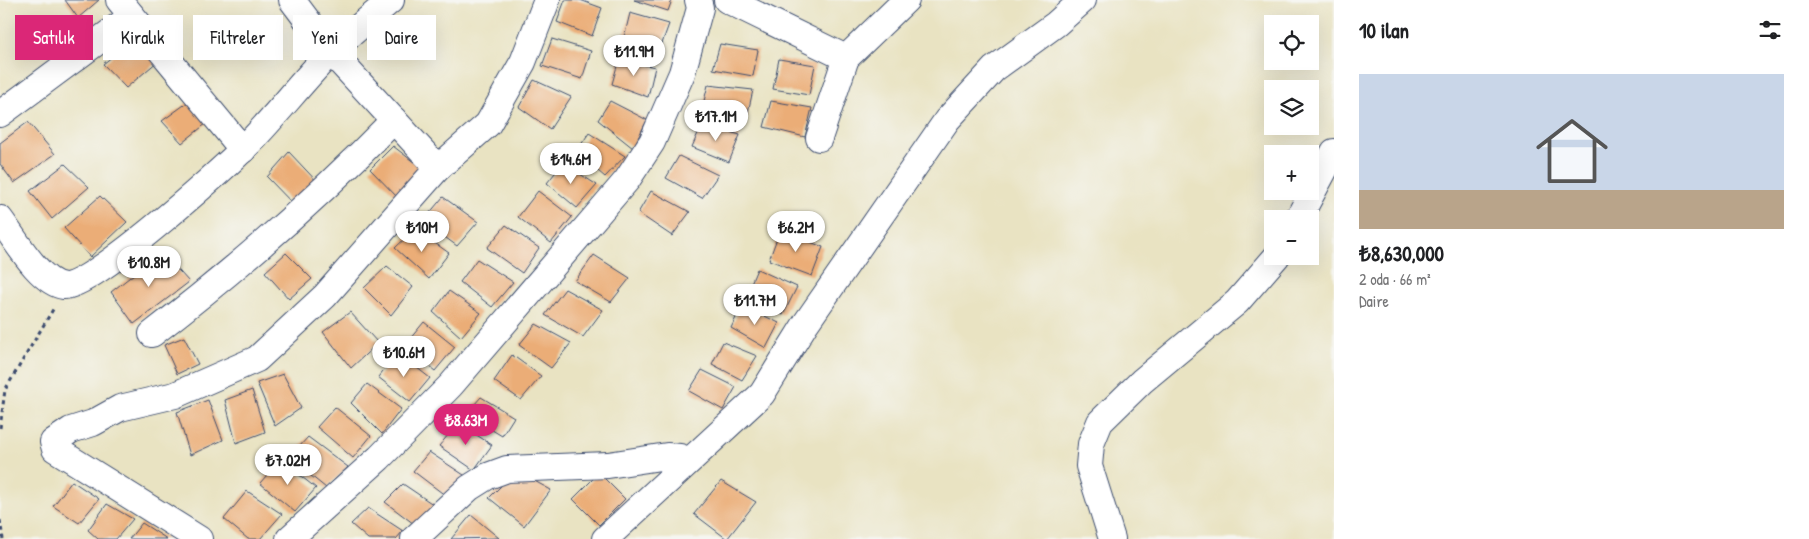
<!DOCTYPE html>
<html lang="tr">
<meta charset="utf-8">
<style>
:root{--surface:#fff;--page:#f6f6f6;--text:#202124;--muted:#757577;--line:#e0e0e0;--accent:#db2777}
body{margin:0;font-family:"Patrick Hand",sans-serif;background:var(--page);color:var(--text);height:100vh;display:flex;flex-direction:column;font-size:19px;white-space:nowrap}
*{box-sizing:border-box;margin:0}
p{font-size:16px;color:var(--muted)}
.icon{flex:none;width:28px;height:28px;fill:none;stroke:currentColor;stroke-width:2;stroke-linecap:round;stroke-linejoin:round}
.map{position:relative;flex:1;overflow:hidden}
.side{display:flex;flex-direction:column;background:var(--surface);width:475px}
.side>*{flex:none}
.hud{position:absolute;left:15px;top:15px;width:475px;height:45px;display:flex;gap:10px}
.controls{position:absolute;left:1264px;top:15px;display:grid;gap:10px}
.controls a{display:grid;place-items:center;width:55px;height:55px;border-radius:0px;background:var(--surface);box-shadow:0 5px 20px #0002;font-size:25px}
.price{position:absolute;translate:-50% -42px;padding:0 11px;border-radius:18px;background:#fff;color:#222;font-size:16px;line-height:32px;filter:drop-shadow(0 1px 2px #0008)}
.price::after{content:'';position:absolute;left:50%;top:30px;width:15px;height:11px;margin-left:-8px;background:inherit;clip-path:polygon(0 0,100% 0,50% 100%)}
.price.current{background:var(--accent);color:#fff}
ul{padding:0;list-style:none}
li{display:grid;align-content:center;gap:10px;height:265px;padding:0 25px}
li+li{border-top:1px solid var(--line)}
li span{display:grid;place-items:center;height:155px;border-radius:0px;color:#555}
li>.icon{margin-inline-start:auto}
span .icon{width:90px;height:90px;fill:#fffc;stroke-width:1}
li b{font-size:21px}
h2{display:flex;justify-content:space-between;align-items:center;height:60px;padding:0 25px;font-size:21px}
.chip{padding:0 18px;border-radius:0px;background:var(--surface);box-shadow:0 5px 20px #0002;font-size:18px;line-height:45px}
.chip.current{background:var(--accent);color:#fff}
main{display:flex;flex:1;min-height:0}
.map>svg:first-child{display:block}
.building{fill:#ebad77}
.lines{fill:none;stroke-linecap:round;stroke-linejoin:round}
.minor-casing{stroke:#3a4a6d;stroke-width:28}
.path{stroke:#3a4a6d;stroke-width:3;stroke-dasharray:4 4;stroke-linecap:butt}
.minor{stroke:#fff;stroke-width:26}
</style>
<main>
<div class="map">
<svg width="1334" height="539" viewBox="0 0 1334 539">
<rect width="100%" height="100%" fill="#f6f6f2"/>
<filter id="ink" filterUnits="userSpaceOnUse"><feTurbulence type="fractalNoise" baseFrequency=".02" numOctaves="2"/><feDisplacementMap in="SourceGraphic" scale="10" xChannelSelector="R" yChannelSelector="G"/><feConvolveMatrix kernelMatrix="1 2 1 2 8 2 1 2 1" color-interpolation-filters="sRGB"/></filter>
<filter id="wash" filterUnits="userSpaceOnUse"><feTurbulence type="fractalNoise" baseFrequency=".0096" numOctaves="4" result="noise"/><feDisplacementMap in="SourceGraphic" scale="20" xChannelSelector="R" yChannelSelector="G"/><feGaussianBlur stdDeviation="1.12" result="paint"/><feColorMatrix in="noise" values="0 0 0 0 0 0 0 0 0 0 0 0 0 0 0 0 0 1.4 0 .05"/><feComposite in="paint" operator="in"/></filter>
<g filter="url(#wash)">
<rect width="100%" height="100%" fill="#e9e3c2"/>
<g id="blocks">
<!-- building -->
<g class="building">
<polygon points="65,0 99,0 78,18"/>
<polygon points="565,0 580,0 602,8 592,36 557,22"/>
<polygon points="634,0 672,0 668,11"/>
<polygon points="630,13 669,24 659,52 623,42"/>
<polygon points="137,37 158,61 126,88 103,64"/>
<polygon points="552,39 591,51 582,79 542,66"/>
<polygon points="720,44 758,50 753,76 713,69"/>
<polygon points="619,59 655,67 648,97 612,84"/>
<polygon points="779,59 815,65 809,95 773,89"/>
<polygon points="534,80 571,97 550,129 519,107"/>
<polygon points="708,85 753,90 747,117 702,109"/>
<polygon points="191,100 212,119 182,143 162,121"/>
<polygon points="610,101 647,120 633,148 598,120"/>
<polygon points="771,101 812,108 805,137 764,127"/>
<polygon points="28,122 55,154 14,183 0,164 0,143"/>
<polygon points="702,124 740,135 729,162 692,147"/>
<polygon points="589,133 625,156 605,177 576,152"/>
<polygon points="393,146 424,170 400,200 370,169"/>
<polygon points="289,152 321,186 296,207 267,177"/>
<polygon points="679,156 718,175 702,198 666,178"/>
<polygon points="563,163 597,185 577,208 547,183"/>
<polygon points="65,164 89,187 52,219 30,191"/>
<polygon points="538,191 572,217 551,243 518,217"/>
<polygon points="651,191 690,212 672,236 638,213"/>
<polygon points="100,196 127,222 90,257 64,228"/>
<polygon points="443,197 478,222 457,246 423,221"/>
<polygon points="506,225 539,248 522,273 487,248"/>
<polygon points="415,229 449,253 429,279 395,248"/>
<polygon points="780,230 823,247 812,276 769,260"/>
<polygon points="162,252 189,282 134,324 111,292"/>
<polygon points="286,253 312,279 289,299 265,272"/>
<polygon points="594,255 630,278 611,302 575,281"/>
<polygon points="477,259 513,282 492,307 460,282"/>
<polygon points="387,266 413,287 391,315 364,288"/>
<polygon points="757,269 797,287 783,315 746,295"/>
<polygon points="565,289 603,310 583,337 545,315"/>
<polygon points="449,291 481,313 461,337 433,312"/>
<polygon points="742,305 779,323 766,348 731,328"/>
<polygon points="350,312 378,343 351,368 323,332"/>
<polygon points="424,322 455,347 435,371 404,346"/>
<polygon points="536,324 571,343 551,368 519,345"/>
<polygon points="184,337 198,364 177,374 164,345"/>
<polygon points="723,342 757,356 742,380 712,364"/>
<polygon points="398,353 430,378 410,402 378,377"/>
<polygon points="512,355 541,376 521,400 494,381"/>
<polygon points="702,370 736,387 723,410 689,391"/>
<polygon points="283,374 301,408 275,426 257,383"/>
<polygon points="367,384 401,409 382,434 351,403"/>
<polygon points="252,390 265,432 236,443 225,400"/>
<polygon points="481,397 514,417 502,436 466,414"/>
<polygon points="208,400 223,440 190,455 177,412"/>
<polygon points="335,407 371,436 353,458 317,427"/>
<polygon points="458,423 492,445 474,470 439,446"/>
<polygon points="308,437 348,467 326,488 289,458"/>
<polygon points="429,452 467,477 450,499 413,471"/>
<polygon points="280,460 316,488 295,512 260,483"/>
<polygon points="516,471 551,490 524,526 489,498"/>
<polygon points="599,473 625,499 599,525 573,499"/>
<polygon points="72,481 99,499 79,523 53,506"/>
<polygon points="721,481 756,502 727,539 694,514"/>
<polygon points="403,484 440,509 422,530 385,502"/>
<polygon points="247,491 282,514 260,539 248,539 224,519"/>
<polygon points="107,504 133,519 116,539 98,539 88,530"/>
<polygon points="368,508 403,531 396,539 368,539 351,524"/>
<polygon points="471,515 499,538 451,539"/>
<polygon points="142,523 167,539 129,539"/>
</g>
</g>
</g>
<g filter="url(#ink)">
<use href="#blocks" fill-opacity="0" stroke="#3a4a6d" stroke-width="1"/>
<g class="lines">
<!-- minor casing -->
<g class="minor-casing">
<g id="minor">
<polyline points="119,0 243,150"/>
<polyline points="292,0 331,52 438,168"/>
<polyline points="727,0 846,58"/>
<polyline points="0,114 132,16"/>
<polyline points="819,138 846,58 906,0"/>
<path d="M0 219C14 237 39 283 64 286 89 289 219 173 242 150 274 119 300 83 331 52 350 34 371 17 391 0"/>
<polyline points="1298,219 1334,152"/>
<path d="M152 334C238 268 318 198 394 120"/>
<polyline points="199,539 55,449 53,442 71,430 93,423 120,408 175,395 257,359 325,296 438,168 488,124 523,62 547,0"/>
<polyline points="289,539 379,458 451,385 627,180 652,142 682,73 700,8 698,0"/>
<polyline points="414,539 469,488 488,476 507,469 608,465 667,456 680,457 688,461"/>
<polyline points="605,539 762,394 806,323 947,120 994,69 1056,24 1083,0"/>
<polyline points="1112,539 1089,466 1091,444 1100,422 1142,381 1237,302 1277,256"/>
</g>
</g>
<!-- path -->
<g class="path">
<polyline points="0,428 5,390 55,306"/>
<polyline points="0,520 3,539"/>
</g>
<!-- minor -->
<use href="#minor" class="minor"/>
</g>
</g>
</svg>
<div class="controls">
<a><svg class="icon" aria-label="locate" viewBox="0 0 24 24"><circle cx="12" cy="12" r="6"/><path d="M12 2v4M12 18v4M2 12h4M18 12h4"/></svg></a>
<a><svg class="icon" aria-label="layers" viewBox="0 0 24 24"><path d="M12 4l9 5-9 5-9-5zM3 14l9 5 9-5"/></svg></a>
<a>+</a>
<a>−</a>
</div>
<b class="price" style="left:634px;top:77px">₺11.9M</b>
<b class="price" style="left:716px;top:142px">₺17.1M</b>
<b class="price" style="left:571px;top:185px">₺14.6M</b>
<b class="price" style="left:422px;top:253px">₺10M</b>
<b class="price" style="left:796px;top:253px">₺6.2M</b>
<b class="price" style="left:149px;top:288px">₺10.8M</b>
<b class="price" style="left:755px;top:326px">₺11.7M</b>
<b class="price" style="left:404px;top:378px">₺10.6M</b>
<b class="price current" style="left:466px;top:446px">₺8.63M</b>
<b class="price" style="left:288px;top:486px">₺7.02M</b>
<div class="hud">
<a class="chip current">Satılık</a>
<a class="chip">Kiralık</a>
<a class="chip">Filtreler</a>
<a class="chip">Yeni</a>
<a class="chip">Daire</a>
</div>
</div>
<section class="side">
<h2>10 ilan<svg class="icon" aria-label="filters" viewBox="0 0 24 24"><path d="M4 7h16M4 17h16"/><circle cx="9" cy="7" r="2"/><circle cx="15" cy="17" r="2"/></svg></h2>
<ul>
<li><span style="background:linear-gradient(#c9d6e8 75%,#b9a48a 0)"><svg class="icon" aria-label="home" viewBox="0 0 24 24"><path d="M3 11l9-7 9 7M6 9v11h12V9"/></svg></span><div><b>₺8,630,000</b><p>2 oda · 66 m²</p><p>Daire</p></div></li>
</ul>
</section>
</main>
